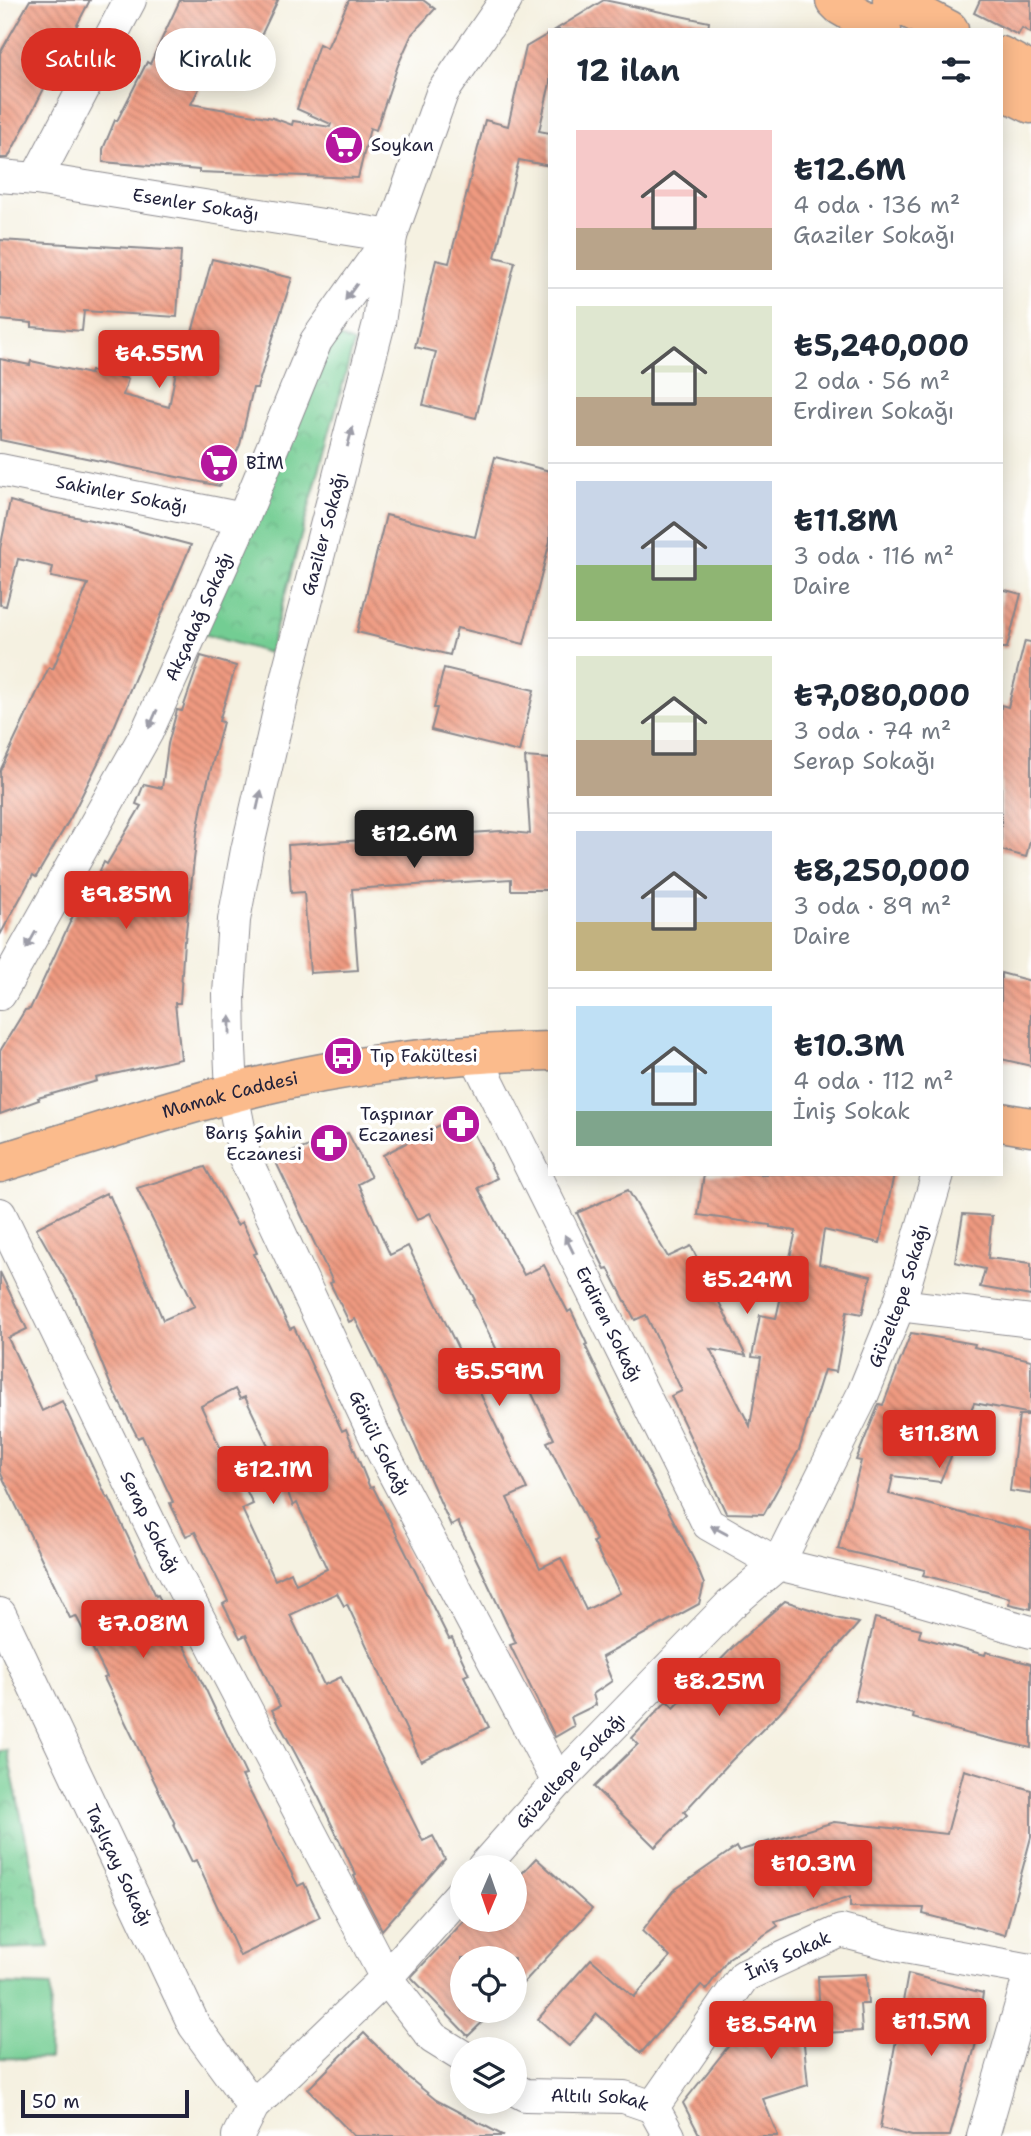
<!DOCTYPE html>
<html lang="tr">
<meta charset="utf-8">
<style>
:root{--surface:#fff;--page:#f6f6f7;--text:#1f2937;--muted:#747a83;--line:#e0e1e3;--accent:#d93025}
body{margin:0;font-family:"Shantell Sans",sans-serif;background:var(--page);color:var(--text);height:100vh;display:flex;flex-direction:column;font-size:26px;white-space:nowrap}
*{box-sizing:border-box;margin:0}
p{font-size:23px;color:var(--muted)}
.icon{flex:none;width:38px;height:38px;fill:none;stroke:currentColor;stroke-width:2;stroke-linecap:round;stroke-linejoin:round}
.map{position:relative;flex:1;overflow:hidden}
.side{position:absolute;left:548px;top:28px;width:455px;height:1148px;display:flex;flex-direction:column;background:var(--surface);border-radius:0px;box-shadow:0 4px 18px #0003}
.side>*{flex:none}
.guide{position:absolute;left:21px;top:28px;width:422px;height:63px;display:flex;gap:14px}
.needle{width:46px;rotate:182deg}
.controls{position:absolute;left:450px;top:1855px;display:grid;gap:14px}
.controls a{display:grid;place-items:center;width:77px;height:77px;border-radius:50%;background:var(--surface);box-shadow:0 4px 18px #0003;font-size:35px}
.scale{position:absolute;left:21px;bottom:18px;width:168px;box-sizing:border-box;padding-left:7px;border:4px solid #22223b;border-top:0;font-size:19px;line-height:24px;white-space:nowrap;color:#22223b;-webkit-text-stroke:5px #fff;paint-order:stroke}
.price{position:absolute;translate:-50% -60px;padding:0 16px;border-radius:7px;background:var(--accent);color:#fff;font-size:23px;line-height:46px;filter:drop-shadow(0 2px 4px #0008)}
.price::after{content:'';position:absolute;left:50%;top:42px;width:21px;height:16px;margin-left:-10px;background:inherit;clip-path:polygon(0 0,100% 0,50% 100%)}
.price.on{background:#222;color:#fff}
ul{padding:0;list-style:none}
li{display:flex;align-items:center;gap:21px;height:175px;padding:0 28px}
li+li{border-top:2px solid var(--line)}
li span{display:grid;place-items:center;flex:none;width:196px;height:140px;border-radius:0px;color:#555}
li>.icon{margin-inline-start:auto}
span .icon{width:84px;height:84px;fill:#fffc;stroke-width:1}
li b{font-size:30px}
h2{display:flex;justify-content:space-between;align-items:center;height:84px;padding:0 28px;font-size:30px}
.chip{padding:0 24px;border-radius:32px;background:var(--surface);box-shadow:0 4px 18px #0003;font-size:24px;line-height:63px}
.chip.on{background:var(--accent);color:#fff}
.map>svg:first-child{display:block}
.grass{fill:#73cd93;stroke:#4a7867;stroke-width:2}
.park{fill:url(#park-crowns);stroke:#4a7867;stroke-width:2}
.building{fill:url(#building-back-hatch);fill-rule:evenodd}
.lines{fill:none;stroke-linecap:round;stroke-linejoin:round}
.minor-casing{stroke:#8c8a8e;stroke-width:34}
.major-casing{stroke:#8c8a8e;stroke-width:41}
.minor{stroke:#fff;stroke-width:32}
.major{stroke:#fbbb8c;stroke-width:38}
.oneway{fill:#9c9ca7}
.labels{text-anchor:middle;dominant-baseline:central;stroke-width:7;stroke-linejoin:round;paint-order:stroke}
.poi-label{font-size:18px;fill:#22223b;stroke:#fff;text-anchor:start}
.street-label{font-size:18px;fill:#22223b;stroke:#fff}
</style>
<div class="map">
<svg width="1031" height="2136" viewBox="0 0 1031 2136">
<defs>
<pattern id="park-crowns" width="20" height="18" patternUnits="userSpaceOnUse" patternTransform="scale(1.75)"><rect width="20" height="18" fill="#73cd93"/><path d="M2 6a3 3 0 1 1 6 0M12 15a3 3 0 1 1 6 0" fill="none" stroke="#63b080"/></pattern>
<pattern id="building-back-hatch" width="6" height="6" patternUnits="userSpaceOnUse" patternTransform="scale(1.75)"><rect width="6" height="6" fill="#ef9a80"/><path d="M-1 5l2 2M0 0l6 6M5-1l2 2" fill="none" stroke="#c17d6a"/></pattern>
</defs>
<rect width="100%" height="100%" fill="#fff"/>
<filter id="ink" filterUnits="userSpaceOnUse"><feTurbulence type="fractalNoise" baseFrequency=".0143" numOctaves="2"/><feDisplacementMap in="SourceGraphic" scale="14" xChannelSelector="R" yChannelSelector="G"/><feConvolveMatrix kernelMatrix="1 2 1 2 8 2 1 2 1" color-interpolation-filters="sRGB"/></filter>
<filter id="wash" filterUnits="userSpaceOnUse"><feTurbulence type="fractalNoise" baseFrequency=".00686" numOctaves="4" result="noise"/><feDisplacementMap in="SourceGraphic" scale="28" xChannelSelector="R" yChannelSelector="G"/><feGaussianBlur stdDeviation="1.57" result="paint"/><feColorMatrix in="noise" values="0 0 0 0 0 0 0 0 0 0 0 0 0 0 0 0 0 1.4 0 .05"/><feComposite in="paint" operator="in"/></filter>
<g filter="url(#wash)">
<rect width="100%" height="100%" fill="#f5f1e1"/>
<!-- grass -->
<polygon class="grass" points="0,1984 51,1986 49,2059 0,2058"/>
<!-- park -->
<g class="park">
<polygon points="332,334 354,343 269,653 203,634"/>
<polygon points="7,1750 49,1947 0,1949 0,1751"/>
</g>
<g id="blocks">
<!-- building -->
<g class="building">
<polygon points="30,0 90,0 8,158 0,158 0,53"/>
<polygon points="180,0 278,0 258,42 254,40 235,81 209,69 191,104 273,118 292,125 293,121 330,127 331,124 297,109 319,44 327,48 349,0 423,0 435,9 412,34 398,65 376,130 370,128 358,178 199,172 199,170 103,162 103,149 115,120 117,121 147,62 150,64"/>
<polygon points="604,0 709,22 708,30 555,30"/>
<polygon points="980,0 1031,0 1031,33 1022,28 1018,35 974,13"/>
<polygon points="550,33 550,83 539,131 550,133 550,166 519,160 495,257 515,262 476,418 423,405 436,352 415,347 436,260 449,263 485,120 508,126 526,47"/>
<polygon points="0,240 181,251 177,317 84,311 82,331 32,327 32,323 0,320"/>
<polygon points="212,259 292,278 257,388 253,388 240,445 220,486 0,440 0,359 30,365 31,361 90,374 91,371 128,379 123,395 169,407 178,361 184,362"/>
<polygon points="495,457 550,471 550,541 524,644 457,628 450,655 357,632 386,515 475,537"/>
<polygon points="10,501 46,511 116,525 191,545 104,751 71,817 36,877 33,875 0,935 0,771 49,667 53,669 88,584 51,577 53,567 18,559 6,606 0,605 0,549"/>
<polygon points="1001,589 1021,594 1007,648 1001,648"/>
<polygon points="1025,641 1031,642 1031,837 1026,857 1001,850 1001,705 1008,707"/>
<polygon points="201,656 236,666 219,721 223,722 203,800 197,833 185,941 184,941 180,1003 175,1003 181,1059 96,1078 97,1081 38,1098 39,1100 0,1114 0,1051 25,1010 30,1009 83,894 88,897 104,862 107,864 141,806 136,804 144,784 162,788 168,744 177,710 182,711"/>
<polygon points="444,668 534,690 519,752 431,730 437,708 434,708"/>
<polygon points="525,757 550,759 550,890 511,890 511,879 352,889 358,970 310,973 304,892 291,893 288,845 501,831 530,834"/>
<polygon points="1001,973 1031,981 1031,1066 1001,1059"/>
<polygon points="463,1113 497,1178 478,1188 524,1275 544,1265 568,1312 571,1310 587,1344 585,1345 616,1410 694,1560 704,1584 699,1604 602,1657 612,1681 593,1694 596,1705 571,1717 574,1726 555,1737 510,1645 516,1643 481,1569 458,1522 451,1526 389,1387 355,1319 349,1322 330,1283 333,1282 274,1158 348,1133 371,1177 358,1184 390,1255 408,1246 527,1489 507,1498 540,1568 561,1558 586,1610 620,1593 593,1542 596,1540 547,1442 554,1439 522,1373 511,1379 473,1301 475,1300 430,1213 417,1220 383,1155"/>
<path d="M205 1167 237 1225 242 1222 257 1253 254 1254 290 1329 294 1327 342 1431 346 1429 370 1488 373 1487 449 1639 452 1638 469 1674 464 1676 489 1727 421 1761 347 1604 344 1606 337 1593 290 1615 324 1685 341 1677 423 1841 433 1836 445 1859 382 1930 354 1876 356 1875 319 1798 272 1710 280 1706 246 1635 240 1638 223 1604 228 1601 195 1532 186 1536 170 1503 173 1502 142 1436 138 1438 111 1386 74 1295 36 1228 106 1193 108 1197 110 1196 163 1320 195 1306 137 1188ZM235 1389 240 1399 245 1397 277 1464 293 1506 297 1503 327 1569 296 1584 291 1572 275 1580 242 1509 253 1504 237 1471 232 1473 201 1406Z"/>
<polygon points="704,1174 894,1174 880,1243 824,1230 819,1264 871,1276 862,1314 847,1311 836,1372 824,1370 799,1450 764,1514 726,1513 671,1396 682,1391 646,1315 635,1320 608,1268 605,1269 577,1213 628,1190 668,1257 691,1246 746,1356 710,1349 750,1426 761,1358 752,1357 760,1315 776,1318 796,1231 770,1227 770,1225 698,1215"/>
<polygon points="963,1214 992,1216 988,1258 1031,1263 1031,1296 980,1287 985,1269 955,1262"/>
<polygon points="0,1272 27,1329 8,1338 42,1411 62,1401 107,1498 109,1497 156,1596 158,1595 206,1690 246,1775 242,1776 298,1886 304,1883 320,1917 240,1956 196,1860 192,1862 174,1825 175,1824 104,1678 107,1677 76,1616 70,1618 0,1472"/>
<polygon points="911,1333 975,1344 974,1347 1031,1360 1031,1414 974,1403 940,1482 893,1476 889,1494 1031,1531 1031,1609 1009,1604 1010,1598 923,1575 925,1570 838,1549 861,1461 856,1460 879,1404 883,1405"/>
<polygon points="1019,1415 1031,1415 1031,1494 1010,1491"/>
<polygon points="785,1601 840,1619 859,1623 779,1713 731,1761 684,1812 687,1815 655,1847 594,1787 638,1744 632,1738 667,1701 674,1708 736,1644"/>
<polygon points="875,1618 921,1629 919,1637 985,1655 986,1652 1031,1664 1031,1748 965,1733 913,1718 914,1714 855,1700"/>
<polygon points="964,1770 1031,1790 1031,1837 1005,1935 923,1914 924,1908 850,1907 850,1897 775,1921 778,1926 729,1958 706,1990 701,1985 641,2053 597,2014 569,2046 538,2019 591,1959 634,1997 670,1957 642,1931 673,1891 736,1847 738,1851 834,1822 947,1834"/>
<polygon points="536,1858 592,1909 514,1993 514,1958 462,1958 462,2011 494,2011 468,2036 411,1977 465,1920 514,1920 514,1882"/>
<polygon points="866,1974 868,2004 860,2004 862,2031 803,2034 808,2085 763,2099 778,2136 700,2136 683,2103 747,2023 819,2000 818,1976"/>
<polygon points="908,1974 983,1993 976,2043 950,2136 912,2136 880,2128"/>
<polygon points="364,2033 409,2078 436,2100 504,2136 354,2136 308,2089"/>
</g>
</g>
</g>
<g filter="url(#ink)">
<use href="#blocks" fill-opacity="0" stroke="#8c8a8e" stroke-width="2"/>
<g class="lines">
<!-- minor casing -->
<g class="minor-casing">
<g id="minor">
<path id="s1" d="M506 0 442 93 391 236 379 323 288 672 247 850 234 920 229 994 230 1047 232 1093 245 1158 380 1447 558 1782"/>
<path id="s2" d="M0 176 36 179 391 236"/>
<polyline points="36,179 130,0"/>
<path id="s3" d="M0 470 243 519"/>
<path id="s4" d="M0 994 147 732 243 519 316 341 388 240"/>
<path id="s5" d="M474 1053 708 1524 778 1564 897 1593 1031 1632"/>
<path id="s6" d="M0 1214 157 1538 386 1978 433 2038 462 2056"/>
<polyline points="899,1305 1031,1321"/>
<path id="s7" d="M0 1614 194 2025 253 2106"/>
<path id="s8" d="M483 1867 558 1782 730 1605 778 1564 862 1396 899 1305 938 1174"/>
<path id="s9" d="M514 2089 525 2095 624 2097 653 2107 669 2136"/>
<path id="s10" d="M653 2107 744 1976 841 1931 899 1946 1031 1970"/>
<polyline points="238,2136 253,2106 386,1978 462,1892"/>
<polyline points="983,2136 1031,1970"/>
</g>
</g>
<!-- major casing -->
<g class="major-casing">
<g id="major">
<polyline points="835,0 841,6 882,30"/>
<polyline points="892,0 949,30"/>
<polyline points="1001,56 1031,72"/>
<polyline points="1001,89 1031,104"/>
<polyline points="1001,1122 1031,1127"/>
<path id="s11" d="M0 1163C98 1133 196 1099 296 1078 380 1061 464 1053 550 1051"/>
</g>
</g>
<!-- minor -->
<use href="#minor" class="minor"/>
<!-- major -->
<use href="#major" class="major"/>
</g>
<!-- one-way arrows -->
<defs><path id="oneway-solid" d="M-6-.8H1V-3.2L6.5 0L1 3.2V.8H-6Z" transform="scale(1.75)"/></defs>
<g class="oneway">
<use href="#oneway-solid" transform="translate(351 292) rotate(126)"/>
<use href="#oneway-solid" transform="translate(350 437) rotate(-75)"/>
<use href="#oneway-solid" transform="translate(153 719) rotate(114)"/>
<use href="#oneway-solid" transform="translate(259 800) rotate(-77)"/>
<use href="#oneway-solid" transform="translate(31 940) rotate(119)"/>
<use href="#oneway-solid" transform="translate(230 1025) rotate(-90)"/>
<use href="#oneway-solid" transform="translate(569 1244) rotate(-116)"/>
<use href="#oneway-solid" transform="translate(719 1530) rotate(-151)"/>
</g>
</g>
<!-- icons -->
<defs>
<g id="supermarket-disc" transform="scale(2.0125)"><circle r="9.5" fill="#b5179e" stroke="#fff"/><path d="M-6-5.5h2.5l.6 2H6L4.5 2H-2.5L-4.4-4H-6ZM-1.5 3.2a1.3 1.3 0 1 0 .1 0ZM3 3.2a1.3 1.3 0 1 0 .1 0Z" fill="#fff"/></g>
<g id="bus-disc" transform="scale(2.0125)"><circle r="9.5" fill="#b5179e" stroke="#fff"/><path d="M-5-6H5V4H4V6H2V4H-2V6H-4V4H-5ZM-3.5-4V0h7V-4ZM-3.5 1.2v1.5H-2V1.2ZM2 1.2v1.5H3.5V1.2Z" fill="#fff"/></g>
<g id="pharmacy-disc" transform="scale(2.0125)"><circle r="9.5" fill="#b5179e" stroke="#fff"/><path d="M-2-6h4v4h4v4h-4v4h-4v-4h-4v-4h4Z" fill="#fff"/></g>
</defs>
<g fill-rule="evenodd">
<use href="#supermarket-disc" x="344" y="145"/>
<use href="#supermarket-disc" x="219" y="463"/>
<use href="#bus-disc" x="343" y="1056"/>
<use href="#pharmacy-disc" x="461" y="1124"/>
<use href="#pharmacy-disc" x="329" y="1143"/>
</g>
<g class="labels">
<!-- poi labels -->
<g class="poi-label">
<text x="371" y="145">Soykan</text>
<text x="246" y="463">BİM</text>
<text x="370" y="1056">Tıp Fakültesi</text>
<text x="434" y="1114" text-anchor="end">Taşpınar<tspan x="434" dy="21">Eczanesi</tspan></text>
<text x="302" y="1133" text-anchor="end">Barış Şahin<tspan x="302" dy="21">Eczanesi</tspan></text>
</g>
<!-- street labels -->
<g class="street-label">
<text stroke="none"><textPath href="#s2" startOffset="198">Esenler Sokağı</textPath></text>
<text stroke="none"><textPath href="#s3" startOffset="124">Sakinler Sokağı</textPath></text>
<text transform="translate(324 534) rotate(-75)">Gaziler Sokağı</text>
<text stroke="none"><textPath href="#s4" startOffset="427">Akçadağ Sokağı</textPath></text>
<text stroke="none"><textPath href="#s11" startOffset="240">Mamak Caddesi</textPath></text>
<text stroke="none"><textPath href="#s8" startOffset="718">Güzeltepe Sokağı</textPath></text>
<text stroke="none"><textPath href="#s5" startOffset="303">Erdiren Sokağı</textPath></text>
<text stroke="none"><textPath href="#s1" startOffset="1522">Gönül Sokağı</textPath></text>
<text stroke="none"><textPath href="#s6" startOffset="343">Serap Sokağı</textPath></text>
<text stroke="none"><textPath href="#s8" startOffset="130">Güzeltepe Sokağı</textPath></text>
<text stroke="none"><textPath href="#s7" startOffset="278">Taşlıçay Sokağı</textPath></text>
<text stroke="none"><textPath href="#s10" startOffset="208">İniş Sokak</textPath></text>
<text stroke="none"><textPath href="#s9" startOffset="88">Altılı Sokak</textPath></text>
</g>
</g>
</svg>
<div class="controls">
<a><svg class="needle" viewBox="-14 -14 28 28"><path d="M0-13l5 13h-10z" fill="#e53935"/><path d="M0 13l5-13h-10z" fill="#747a83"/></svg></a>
<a><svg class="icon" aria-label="locate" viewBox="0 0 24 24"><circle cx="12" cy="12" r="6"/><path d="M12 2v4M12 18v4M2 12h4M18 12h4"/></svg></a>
<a><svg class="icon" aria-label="layers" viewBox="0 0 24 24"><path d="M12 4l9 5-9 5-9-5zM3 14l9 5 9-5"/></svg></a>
</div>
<div class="scale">50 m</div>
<b class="price" style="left:159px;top:390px">₺4.55M</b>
<b class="price on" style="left:414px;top:870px">₺12.6M</b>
<b class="price" style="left:126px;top:931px">₺9.85M</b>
<b class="price" style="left:747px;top:1316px">₺5.24M</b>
<b class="price" style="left:499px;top:1408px">₺5.59M</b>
<b class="price" style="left:939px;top:1470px">₺11.8M</b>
<b class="price" style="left:273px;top:1506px">₺12.1M</b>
<b class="price" style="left:143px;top:1660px">₺7.08M</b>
<b class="price" style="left:719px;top:1718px">₺8.25M</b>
<b class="price" style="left:813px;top:1900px">₺10.3M</b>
<b class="price" style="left:931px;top:2058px">₺11.5M</b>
<b class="price" style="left:771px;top:2061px">₺8.54M</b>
<div class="guide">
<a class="chip on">Satılık</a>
<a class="chip">Kiralık</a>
</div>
<section class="side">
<h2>12 ilan<svg class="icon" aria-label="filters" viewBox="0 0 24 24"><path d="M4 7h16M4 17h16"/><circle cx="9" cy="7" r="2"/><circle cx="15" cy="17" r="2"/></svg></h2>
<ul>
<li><span style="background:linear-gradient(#f6c9c9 70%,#b9a48a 0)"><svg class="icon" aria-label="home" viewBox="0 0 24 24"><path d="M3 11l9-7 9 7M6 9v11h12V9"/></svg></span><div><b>₺12.6M</b><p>4 oda · 136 m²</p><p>Gaziler Sokağı</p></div></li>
<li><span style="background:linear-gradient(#dfe7d0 65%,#b9a48a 0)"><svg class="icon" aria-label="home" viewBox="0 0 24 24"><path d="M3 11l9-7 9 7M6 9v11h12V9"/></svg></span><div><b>₺5,240,000</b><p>2 oda · 56 m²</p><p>Erdiren Sokağı</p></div></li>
<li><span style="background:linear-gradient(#c9d6e8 60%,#8fb573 0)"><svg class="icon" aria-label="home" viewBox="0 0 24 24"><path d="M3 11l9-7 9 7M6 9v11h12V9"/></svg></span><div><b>₺11.8M</b><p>3 oda · 116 m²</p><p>Daire</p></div></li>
<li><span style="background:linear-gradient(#dfe7d0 60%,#b9a48a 0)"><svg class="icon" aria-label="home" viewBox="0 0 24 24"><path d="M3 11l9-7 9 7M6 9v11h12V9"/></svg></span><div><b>₺7,080,000</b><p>3 oda · 74 m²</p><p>Serap Sokağı</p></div></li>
<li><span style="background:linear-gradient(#c9d6e8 65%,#c2b280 0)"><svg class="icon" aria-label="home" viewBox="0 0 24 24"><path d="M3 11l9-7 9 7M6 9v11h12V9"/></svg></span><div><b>₺8,250,000</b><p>3 oda · 89 m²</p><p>Daire</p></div></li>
<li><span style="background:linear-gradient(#bfe0f5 75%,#7fa58c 0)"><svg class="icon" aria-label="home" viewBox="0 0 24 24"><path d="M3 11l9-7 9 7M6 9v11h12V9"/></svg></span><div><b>₺10.3M</b><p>4 oda · 112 m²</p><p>İniş Sokak</p></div></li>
</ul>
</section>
</div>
